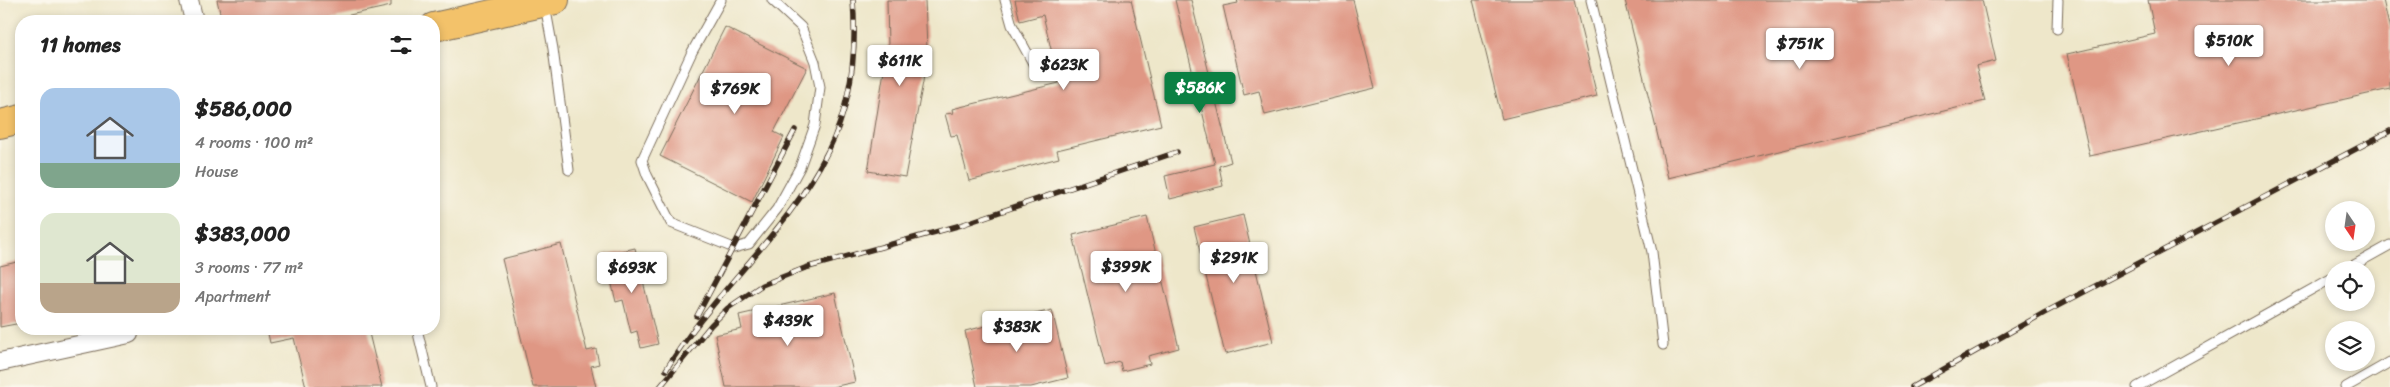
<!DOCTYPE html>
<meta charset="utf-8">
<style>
:root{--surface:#fff;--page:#f6f6f6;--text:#222;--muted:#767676;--accent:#0b8043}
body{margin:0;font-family:Sriracha,sans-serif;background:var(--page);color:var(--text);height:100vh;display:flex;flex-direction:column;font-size:19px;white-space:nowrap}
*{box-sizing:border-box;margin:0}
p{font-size:16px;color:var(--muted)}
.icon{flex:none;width:28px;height:28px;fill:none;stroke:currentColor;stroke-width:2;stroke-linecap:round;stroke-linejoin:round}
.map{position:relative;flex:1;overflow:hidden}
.panel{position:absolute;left:15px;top:15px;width:425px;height:320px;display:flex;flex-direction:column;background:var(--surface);border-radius:20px;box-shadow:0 2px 8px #0003}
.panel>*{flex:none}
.needle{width:32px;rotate:167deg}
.fabs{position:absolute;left:2325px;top:201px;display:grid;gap:10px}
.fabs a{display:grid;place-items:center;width:50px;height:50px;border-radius:50%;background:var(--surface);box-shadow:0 2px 8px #0003;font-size:25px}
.price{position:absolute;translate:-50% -42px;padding:0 11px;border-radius:5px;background:#fff;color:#222;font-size:16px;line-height:32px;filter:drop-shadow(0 1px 2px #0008)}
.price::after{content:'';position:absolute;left:50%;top:30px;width:15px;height:11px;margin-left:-8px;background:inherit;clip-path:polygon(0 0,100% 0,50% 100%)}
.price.selected{background:var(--accent);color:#fff}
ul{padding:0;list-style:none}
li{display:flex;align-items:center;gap:15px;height:125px;padding:0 25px}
li span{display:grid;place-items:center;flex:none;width:140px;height:100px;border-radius:15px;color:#555}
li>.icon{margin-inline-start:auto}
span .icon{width:60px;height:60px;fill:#fffc;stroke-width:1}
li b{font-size:21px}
h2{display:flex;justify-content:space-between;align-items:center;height:60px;padding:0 25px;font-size:21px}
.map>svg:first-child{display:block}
.building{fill:#df9784}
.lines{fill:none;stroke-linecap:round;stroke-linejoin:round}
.lane-casing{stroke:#7a6c5a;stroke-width:11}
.street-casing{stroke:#7a6c5a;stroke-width:20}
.primary-casing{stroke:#7a6c5a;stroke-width:30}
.lane{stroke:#fff;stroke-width:9}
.street{stroke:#fff;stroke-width:18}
.primary{stroke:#f3c26a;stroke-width:28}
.rail-casing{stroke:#3b2a1e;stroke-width:5.5}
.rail{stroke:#fbf7ec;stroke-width:4;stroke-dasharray:11;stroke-linecap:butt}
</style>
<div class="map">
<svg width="2390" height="387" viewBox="0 0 2390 387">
<rect width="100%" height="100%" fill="#fbf7ec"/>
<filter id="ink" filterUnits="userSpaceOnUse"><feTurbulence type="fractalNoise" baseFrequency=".02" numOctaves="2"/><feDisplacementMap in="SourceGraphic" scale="10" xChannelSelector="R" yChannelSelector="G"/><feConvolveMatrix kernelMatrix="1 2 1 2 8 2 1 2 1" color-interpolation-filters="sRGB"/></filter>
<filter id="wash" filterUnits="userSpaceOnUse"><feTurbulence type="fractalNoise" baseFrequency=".0096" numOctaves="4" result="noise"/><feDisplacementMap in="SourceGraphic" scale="20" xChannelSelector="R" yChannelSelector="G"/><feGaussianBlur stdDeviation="1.12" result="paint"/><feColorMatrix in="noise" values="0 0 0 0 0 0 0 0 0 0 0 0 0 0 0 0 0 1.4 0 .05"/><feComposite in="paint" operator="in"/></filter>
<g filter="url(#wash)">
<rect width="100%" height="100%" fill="#eee7ca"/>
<g id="blocks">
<!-- building -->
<g class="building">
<polygon points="217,0 391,0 391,6 322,21 222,21"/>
<polygon points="887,0 925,0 927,48 923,82 905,177 868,171 888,46"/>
<polygon points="1015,0 1131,0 1161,125 1057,150 1059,158 969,181 957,135 951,136 945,114 953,113 952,109 1059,83 1043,15 1020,21"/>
<polygon points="1175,0 1191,0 1231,162 1219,166 1223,186 1170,199 1165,176 1215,164"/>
<polygon points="1237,0 1353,0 1375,88 1265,115 1259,91 1244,95 1223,6 1238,3"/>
<polygon points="1473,0 1574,0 1597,96 1502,119"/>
<polygon points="1625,0 1982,0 1996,61 1976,66 1985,101 1668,178"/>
<polygon points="2148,0 2383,0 2390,30 2390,89 2090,156 2067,54 2155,34"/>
<polygon points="725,27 807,68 774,132 784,137 752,202 660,156"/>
<polygon points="1243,215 1273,342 1225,354 1194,227"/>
<polygon points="1147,217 1179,348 1148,356 1150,364 1122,371 1120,362 1105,366 1073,235"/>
<polygon points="561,244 587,351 596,349 599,364 591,366 596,387 533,387 502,259"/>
<polygon points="635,248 658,344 641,348 637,331 631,333 623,300 616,302 605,255"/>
<polygon points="21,261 21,323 0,327 0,266"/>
<polygon points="835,293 855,382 832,387 726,387 715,335 742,329 739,315"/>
<polygon points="1052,310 1068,378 1031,387 977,387 965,331"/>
<polygon points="267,329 368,329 382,387 306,387 294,338 270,343"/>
</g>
</g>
</g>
<g filter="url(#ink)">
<use href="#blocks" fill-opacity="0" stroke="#7a6c5a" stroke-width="1"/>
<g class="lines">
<!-- lane casing -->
<g class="lane-casing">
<g id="lane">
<polyline points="721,0 692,52 642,160 647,175 671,223 734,248 749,244 777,209 800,167 815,125 820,87 815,62 801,27 772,0"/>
<polyline points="1005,0 1012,25 1034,65"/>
<polyline points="1591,0 1652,252 1663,345"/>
<polyline points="545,5 553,49 569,170"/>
<polyline points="2057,29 2058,0"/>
<polyline points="2345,270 2390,245"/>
<polyline points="417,329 431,387"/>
<polyline points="2137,387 2334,277"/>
<polyline points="2346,387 2390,362"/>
</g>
</g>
<!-- street casing -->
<g class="street-casing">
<g id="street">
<polyline points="189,0 194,21"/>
<polyline points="0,362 129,334"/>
</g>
</g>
<!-- primary casing -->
<g class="primary-casing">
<g id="primary">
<polyline points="434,27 555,0"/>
<polyline points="0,124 21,119"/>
</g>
</g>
<!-- lane -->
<use href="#lane" class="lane"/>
<!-- street -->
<use href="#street" class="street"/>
<!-- primary -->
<use href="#primary" class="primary"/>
<!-- rail casing -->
<g class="rail-casing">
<g id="rail">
<polyline points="697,316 795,130"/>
<path d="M666 370C712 293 788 232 828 151 851 105 857 51 853 0"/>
<polyline points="660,387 711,325 728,308 762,285 805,268 961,225 1177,152"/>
<polyline points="1912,387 2044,313 2390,131"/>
</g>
</g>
<!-- rail -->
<use href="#rail" class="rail"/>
</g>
</g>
</svg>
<div class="fabs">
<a><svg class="needle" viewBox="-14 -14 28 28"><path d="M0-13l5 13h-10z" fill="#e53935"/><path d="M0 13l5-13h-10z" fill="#767676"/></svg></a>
<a><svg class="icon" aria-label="locate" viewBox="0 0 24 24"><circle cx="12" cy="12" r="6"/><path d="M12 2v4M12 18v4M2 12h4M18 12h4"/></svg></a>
<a><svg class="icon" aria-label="layers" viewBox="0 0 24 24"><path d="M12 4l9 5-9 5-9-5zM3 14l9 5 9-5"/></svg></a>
</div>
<b class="price" style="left:2229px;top:67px">$510K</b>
<b class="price" style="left:1800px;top:70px">$751K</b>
<b class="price" style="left:900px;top:87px">$611K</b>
<b class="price" style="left:1064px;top:91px">$623K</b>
<b class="price selected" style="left:1200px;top:114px">$586K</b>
<b class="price" style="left:735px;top:115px">$769K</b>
<b class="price" style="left:1234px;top:284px">$291K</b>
<b class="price" style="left:1126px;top:293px">$399K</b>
<b class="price" style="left:632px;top:294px">$693K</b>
<b class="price" style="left:788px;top:347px">$439K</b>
<b class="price" style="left:1017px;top:353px">$383K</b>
<section class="panel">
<h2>11 homes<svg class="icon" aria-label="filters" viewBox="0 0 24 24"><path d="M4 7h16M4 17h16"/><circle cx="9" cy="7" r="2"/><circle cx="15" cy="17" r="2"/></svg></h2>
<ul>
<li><span style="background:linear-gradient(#a9c7e8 75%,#7fa58c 0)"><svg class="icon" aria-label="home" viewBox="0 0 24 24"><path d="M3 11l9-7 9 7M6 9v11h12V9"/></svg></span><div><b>$586,000</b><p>4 rooms · 100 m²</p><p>House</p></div></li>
<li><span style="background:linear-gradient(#dfe7d0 70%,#b9a48a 0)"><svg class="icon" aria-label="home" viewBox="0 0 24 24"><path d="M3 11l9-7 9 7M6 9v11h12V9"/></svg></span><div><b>$383,000</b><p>3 rooms · 77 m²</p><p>Apartment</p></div></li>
</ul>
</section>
</div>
